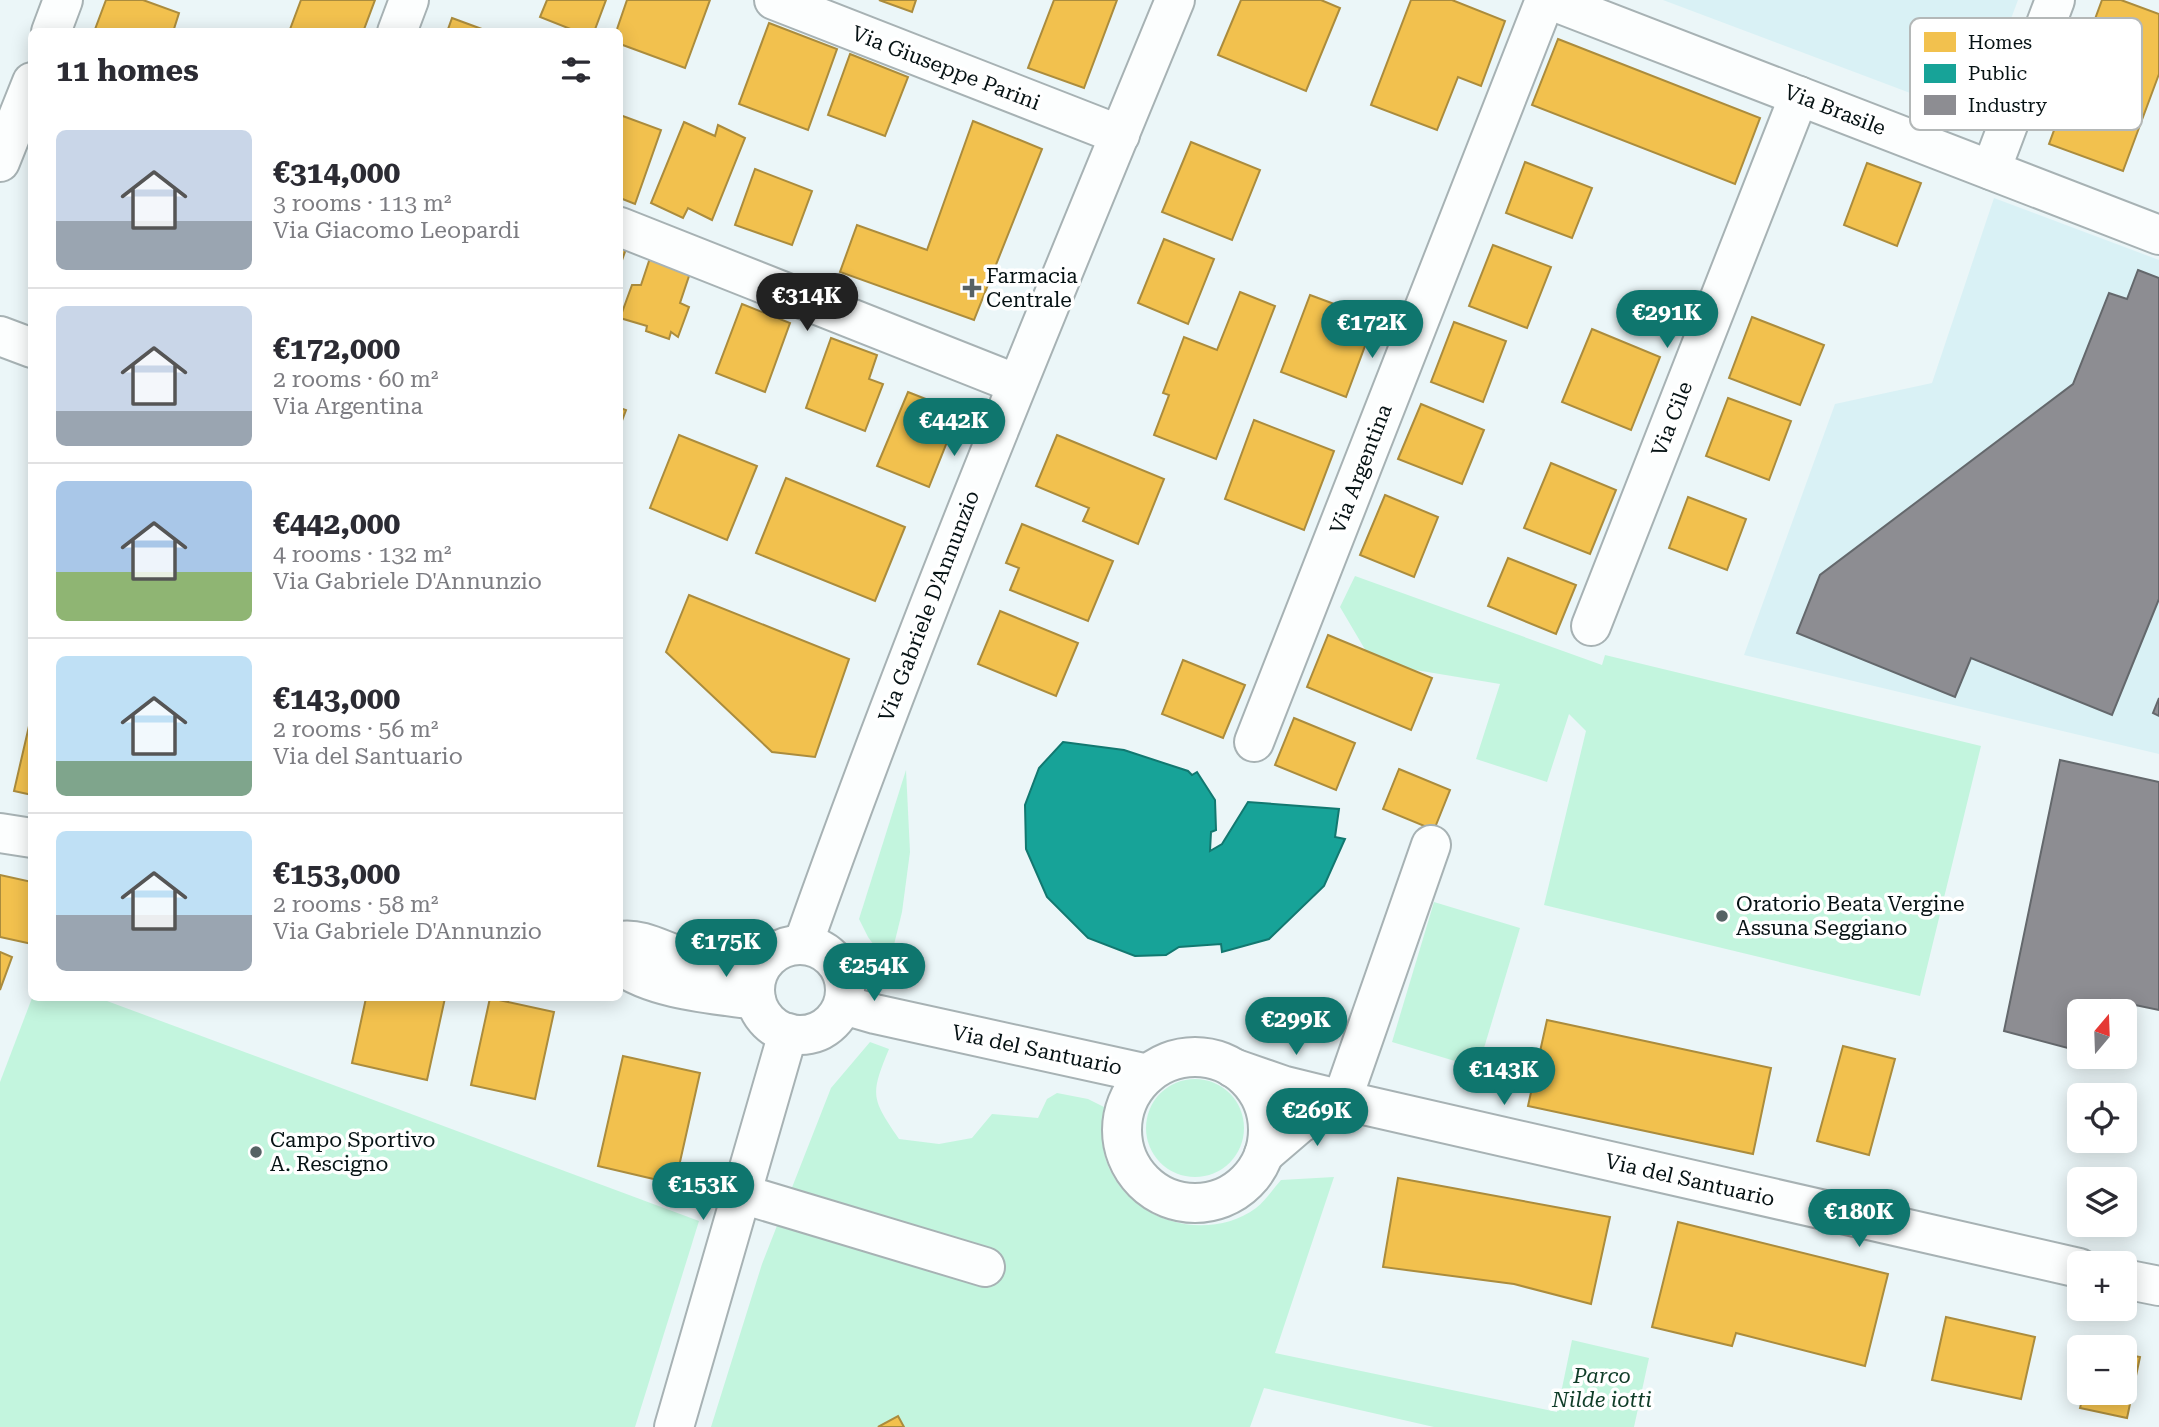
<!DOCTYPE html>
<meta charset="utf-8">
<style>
:root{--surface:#fff;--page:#f2f2f3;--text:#2b2b33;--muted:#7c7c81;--line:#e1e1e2;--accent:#0f766e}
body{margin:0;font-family:"Roboto Serif",serif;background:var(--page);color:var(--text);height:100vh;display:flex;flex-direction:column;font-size:26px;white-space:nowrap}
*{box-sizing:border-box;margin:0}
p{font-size:23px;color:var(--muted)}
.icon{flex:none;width:38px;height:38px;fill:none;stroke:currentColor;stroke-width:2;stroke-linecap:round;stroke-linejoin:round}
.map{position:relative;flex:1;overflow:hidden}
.details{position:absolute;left:28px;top:28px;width:595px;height:973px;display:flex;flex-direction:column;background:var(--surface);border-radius:10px;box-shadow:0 4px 18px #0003}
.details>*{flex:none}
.needle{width:46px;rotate:19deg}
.controls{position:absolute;left:2067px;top:999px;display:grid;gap:14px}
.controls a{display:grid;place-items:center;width:70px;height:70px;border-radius:10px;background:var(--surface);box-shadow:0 4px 18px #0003;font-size:35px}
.price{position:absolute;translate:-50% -60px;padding:0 16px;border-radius:24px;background:var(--accent);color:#fff;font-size:23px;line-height:46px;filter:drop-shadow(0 2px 4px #0008)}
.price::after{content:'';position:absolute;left:50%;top:42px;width:21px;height:16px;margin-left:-10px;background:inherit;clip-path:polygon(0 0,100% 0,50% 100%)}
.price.active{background:#222;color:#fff}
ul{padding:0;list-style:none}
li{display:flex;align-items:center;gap:21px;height:175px;padding:0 28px}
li+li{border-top:2px solid var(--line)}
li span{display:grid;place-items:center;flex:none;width:196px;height:140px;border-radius:10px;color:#555}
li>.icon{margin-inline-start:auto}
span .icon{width:84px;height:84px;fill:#fffc;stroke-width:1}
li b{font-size:30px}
h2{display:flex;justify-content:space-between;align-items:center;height:84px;padding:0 28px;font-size:30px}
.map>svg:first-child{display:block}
.built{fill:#d9f1f5}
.green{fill:#c3f5de}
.homes{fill:#f2c14e;stroke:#ab8c3d;stroke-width:2}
.public{fill:#17a398;stroke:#127870;stroke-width:2}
.industry{fill:#8d8d92;stroke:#64686c;stroke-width:2}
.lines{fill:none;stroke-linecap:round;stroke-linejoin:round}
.minor-casing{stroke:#a7b2b4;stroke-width:42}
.minor{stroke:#fcfefe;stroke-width:38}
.poi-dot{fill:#566264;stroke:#fff;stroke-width:2.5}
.labels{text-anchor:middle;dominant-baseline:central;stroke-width:7;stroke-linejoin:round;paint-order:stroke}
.street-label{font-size:21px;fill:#061214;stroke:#fff}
.poi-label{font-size:21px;fill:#061214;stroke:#fff;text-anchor:start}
.park-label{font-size:21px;font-style:italic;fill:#103d28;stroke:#fff}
.key{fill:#fff;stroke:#b4b8b8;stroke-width:2}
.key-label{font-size:19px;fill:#061214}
</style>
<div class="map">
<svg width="2159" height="1427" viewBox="0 0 2159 1427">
<rect width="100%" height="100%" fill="#ebf6f8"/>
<!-- built -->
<g class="built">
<polygon points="1663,0 2018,0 1974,117"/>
<polygon points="1994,198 2159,260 2159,754 1744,655 1835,404 1932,383"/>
</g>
<!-- green -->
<g class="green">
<polygon points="1355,576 1602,665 1605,655 1981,746 1920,996 1544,905 1586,731 1569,714 1547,782 1476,759 1500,684 1373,663 1340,607"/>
<polygon points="906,770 910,852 902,912 891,957 882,956 868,937 859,919"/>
<polygon points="1434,902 1520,928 1478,1068 1392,1042"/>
<polygon points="32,998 99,998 699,1221 635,1427 0,1427 0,1082"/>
<path d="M870 1042 889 1049C870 1095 871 1098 899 1139L939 1144 972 1138 992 1114 1038 1118 1047 1099 1057 1093 1088 1099 1104 1107C1103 1124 1100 1143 1106 1160 1126 1220 1205 1245 1256 1208 1265 1201 1273 1189 1281 1180L1334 1177 1275 1353 1557 1412 1572 1340 1649 1358 1634 1427H1434L1264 1388 1250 1427H904L898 1417 878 1427H711L762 1264 831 1088Z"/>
<circle cx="1195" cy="1128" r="49"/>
</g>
<!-- homes -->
<g class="homes">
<polygon points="106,0 143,0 179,13 173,32 94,32"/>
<polygon points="301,0 375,0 363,32 289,32"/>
<polygon points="547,0 606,0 594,32 578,32 540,17"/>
<polygon points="627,0 710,0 685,68 620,44 620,32 616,32"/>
<polygon points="879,0 916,0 912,12"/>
<polygon points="1054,0 1117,0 1084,88 1028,68"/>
<polygon points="1241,0 1321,0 1340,8 1306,91 1218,55"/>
<polygon points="1411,0 1452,0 1505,21 1481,86 1458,77 1437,130 1371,105"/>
<polygon points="2102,0 2121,0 2159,14 2159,74 2123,171 2049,144"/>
<polygon points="452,18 490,32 447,32"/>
<polygon points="769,23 837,49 808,130 739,104"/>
<polygon points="1558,39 1760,118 1735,184 1532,105"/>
<polygon points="850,54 908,77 885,136 828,115"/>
<polygon points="620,115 661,130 635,204 620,198"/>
<polygon points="973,121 1042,149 974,320 840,272 857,225 927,250"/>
<polygon points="684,122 715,136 718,125 745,138 712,220 688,208 683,218 651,203"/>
<polygon points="1191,142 1260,170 1232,240 1162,212"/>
<polygon points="1525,162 1592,188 1572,238 1506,213"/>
<polygon points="1867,163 1921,183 1897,246 1844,225"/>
<polygon points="755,169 812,191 792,245 735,225"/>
<polygon points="1164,239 1214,259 1188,324 1138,303"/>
<polygon points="620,244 627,246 620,266"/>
<polygon points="1493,245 1551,267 1527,328 1469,306"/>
<polygon points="650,258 690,273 680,303 689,307 678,337 671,332 669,339 646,331 647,326 620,318 632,285 641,285"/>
<polygon points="1240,292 1275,306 1216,459 1154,435 1169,395 1163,393 1184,337 1217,350"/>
<polygon points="1310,295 1375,319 1346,397 1281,372"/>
<polygon points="742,304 790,323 765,392 716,373"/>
<polygon points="1752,317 1824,345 1800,405 1729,378"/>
<polygon points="1454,322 1506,341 1483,402 1431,382"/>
<polygon points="1592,329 1660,357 1631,430 1562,402"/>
<polygon points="831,338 877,355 869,379 883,384 865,431 806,408"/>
<polygon points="908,392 959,412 929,487 877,466"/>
<polygon points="1728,398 1791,421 1769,480 1706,456"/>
<polygon points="1421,404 1484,430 1462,484 1398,459"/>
<polygon points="620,408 626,410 620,426"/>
<polygon points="1254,420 1334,451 1304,530 1225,499"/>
<polygon points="679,435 757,466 727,540 650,508"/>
<polygon points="1057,435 1164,479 1138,544 1083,521 1089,508 1036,486"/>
<polygon points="1551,463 1616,490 1590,554 1524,528"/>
<polygon points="786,478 905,527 875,601 756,553"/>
<polygon points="1385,495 1438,517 1414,577 1360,555"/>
<polygon points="1688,497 1746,519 1727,570 1669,548"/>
<polygon points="1022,524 1113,561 1088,621 1010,590 1019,568 1006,563"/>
<polygon points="1508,558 1576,585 1556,634 1488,606"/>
<polygon points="689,595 849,659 815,757 772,752 666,652"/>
<polygon points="1000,611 1078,643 1056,696 978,664"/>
<polygon points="1328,635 1432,678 1411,730 1307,687"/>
<polygon points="1183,660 1245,685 1223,738 1162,714"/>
<polygon points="32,713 32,795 14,791"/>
<polygon points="1294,718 1355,743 1336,790 1275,765"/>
<polygon points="1399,769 1450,790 1434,830 1383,809"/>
<polygon points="0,875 32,882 32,944 0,937"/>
<polygon points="0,952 12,957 0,990"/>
<polygon points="366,998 445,998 427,1080 352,1063"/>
<polygon points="490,998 554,1012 535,1099 471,1085"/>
<polygon points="1547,1020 1771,1068 1753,1154 1528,1106"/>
<polygon points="1843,1046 1895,1059 1869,1155 1817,1141"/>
<polygon points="623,1056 700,1073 675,1184 598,1166"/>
<polygon points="1398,1178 1610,1217 1591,1304 1514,1284 1383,1267"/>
<polygon points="1678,1222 1888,1274 1865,1366 1736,1333 1732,1346 1652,1327"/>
<polygon points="1946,1317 2035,1337 2021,1399 1932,1380"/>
<polygon points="2124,1354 2140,1357 2127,1418 2080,1408 2084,1393 2124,1393"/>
<polygon points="898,1416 904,1427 878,1427"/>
</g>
<!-- public -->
<polygon class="public" points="1063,742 1124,750 1188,771 1192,775 1197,772 1215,800 1216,830 1211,832 1210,851 1222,844 1248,802 1339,809 1335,837 1345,839 1324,886 1269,939 1222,952 1221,944 1179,947 1166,955 1135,956 1088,938 1047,897 1026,849 1025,805 1039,768"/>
<!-- industry -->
<g class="industry">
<polygon points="2138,270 2159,278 2159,599 2112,715 1971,658 1955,697 1797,633 1820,575 2073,384 2109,293 2127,299"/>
<polygon points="2159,698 2159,716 2153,713"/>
<polygon points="2060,760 2159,782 2159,1010 2111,1000 2108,1012 2079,1012 2079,1051 2004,1031"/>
</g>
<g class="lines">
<!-- minor casing -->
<g class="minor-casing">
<g id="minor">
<polyline points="774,0 1120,135"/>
<polyline points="1550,0 2159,235"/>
<polyline points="51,32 63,0"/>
<polyline points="397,32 409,0"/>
<polyline points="0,162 32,82"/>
<polyline points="1991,170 2055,0"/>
<polyline points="620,227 1017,384"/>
<polyline points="0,336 32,348"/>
<polyline points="1591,626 1799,96"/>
<polyline points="1254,742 1545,0"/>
<polyline points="0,833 32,838"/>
<path d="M620 941C643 937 667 954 689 959 714 966 737 966 762 965"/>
<path d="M803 944C916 625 1046 313 1175 0"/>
<circle cx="800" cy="990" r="45"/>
<path d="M620 965C654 990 714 994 756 1000"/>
<polyline points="844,1005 875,1014 1148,1074"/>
<circle cx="1195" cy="1130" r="73"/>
<polyline points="1233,1068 1285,1086 1342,1100 2079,1268"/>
<polyline points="1342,1100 1431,845"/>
<polyline points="1264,1154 1299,1124 1342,1100"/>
<polyline points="742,1194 985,1267"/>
<polyline points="2124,1279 2159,1286"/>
<polyline points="674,1427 788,1033"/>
</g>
</g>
<!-- minor -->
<use href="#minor" class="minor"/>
</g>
<!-- markers -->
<g class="poi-dot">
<path d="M968.5 277.5h7v7h7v7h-7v7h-7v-7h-7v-7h7z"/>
<circle cx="1722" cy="916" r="7"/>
<circle cx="256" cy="1152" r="7"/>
</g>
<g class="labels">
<!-- street labels -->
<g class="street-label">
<text transform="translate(946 68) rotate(21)">Via Giuseppe Parini</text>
<text transform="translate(1835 110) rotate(21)">Via Brasile</text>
<text transform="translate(1672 419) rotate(-69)">Via Cile</text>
<text transform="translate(1361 469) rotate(-69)">Via Argentina</text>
<text transform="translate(929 606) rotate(-69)">Via Gabriele D'Annunzio</text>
<text transform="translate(1037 1050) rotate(12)">Via del Santuario</text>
<text transform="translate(1690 1180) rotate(13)">Via del Santuario</text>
</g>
<!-- poi labels -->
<g class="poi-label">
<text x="986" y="276">Farmacia<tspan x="986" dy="24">Centrale</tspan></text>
<text x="1736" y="904">Oratorio Beata Vergine<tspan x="1736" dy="24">Assuna Seggiano</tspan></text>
<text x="270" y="1140">Campo Sportivo<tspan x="270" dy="24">A. Rescigno</tspan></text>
</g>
<!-- park labels -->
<g class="park-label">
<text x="1602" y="1376">Parco<tspan x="1602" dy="24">Nilde iotti</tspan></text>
</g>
</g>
<!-- legend -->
<rect x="1910" y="18" width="232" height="112" rx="10" class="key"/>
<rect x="1924" y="32" width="32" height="20" fill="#f2c14e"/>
<rect x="1924" y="64" width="32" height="19" fill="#17a398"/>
<rect x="1924" y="95" width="32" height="20" fill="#8d8d92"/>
<g class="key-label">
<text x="1968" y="49">Homes</text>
<text x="1968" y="80">Public</text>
<text x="1968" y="112">Industry</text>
</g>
</svg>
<div class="controls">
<a><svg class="needle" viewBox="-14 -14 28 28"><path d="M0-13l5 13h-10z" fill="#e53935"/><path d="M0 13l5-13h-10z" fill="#7c7c81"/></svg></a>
<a><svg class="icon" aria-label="locate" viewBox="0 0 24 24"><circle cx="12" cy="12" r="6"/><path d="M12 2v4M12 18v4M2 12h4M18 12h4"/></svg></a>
<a><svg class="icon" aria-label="layers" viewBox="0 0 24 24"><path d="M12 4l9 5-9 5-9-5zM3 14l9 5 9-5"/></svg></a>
<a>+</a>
<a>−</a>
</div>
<b class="price active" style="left:807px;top:333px">€314K</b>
<b class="price" style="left:1667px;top:350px">€291K</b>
<b class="price" style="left:1372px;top:360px">€172K</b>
<b class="price" style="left:954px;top:458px">€442K</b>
<b class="price" style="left:726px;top:979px">€175K</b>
<b class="price" style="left:874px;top:1003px">€254K</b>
<b class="price" style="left:1296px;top:1057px">€299K</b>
<b class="price" style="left:1504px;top:1107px">€143K</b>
<b class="price" style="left:1317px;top:1148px">€269K</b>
<b class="price" style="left:703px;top:1222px">€153K</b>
<b class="price" style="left:1859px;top:1249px">€180K</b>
<section class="details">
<h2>11 homes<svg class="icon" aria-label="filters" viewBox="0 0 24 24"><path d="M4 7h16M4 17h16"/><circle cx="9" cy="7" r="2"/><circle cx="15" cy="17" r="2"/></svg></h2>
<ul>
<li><span style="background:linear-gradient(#c9d6e8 65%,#9aa5b1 0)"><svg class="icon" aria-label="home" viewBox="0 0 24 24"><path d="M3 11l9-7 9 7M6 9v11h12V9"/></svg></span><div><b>€314,000</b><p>3 rooms · 113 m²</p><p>Via Giacomo Leopardi</p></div></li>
<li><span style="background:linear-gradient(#c9d6e8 75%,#9aa5b1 0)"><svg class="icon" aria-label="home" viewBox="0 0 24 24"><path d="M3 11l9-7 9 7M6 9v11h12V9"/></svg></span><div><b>€172,000</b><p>2 rooms · 60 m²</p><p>Via Argentina</p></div></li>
<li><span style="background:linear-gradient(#a9c7e8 65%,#8fb573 0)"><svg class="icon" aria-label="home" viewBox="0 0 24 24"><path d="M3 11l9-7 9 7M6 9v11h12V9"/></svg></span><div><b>€442,000</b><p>4 rooms · 132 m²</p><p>Via Gabriele D'Annunzio</p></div></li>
<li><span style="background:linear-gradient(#bfe0f5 75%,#7fa58c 0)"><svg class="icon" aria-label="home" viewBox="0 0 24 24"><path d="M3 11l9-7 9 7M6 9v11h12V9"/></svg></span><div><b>€143,000</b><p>2 rooms · 56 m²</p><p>Via del Santuario</p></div></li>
<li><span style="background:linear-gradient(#bfe0f5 60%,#9aa5b1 0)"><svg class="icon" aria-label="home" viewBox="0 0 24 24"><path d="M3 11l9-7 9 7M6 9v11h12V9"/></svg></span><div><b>€153,000</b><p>2 rooms · 58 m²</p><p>Via Gabriele D'Annunzio</p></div></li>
</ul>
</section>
</div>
